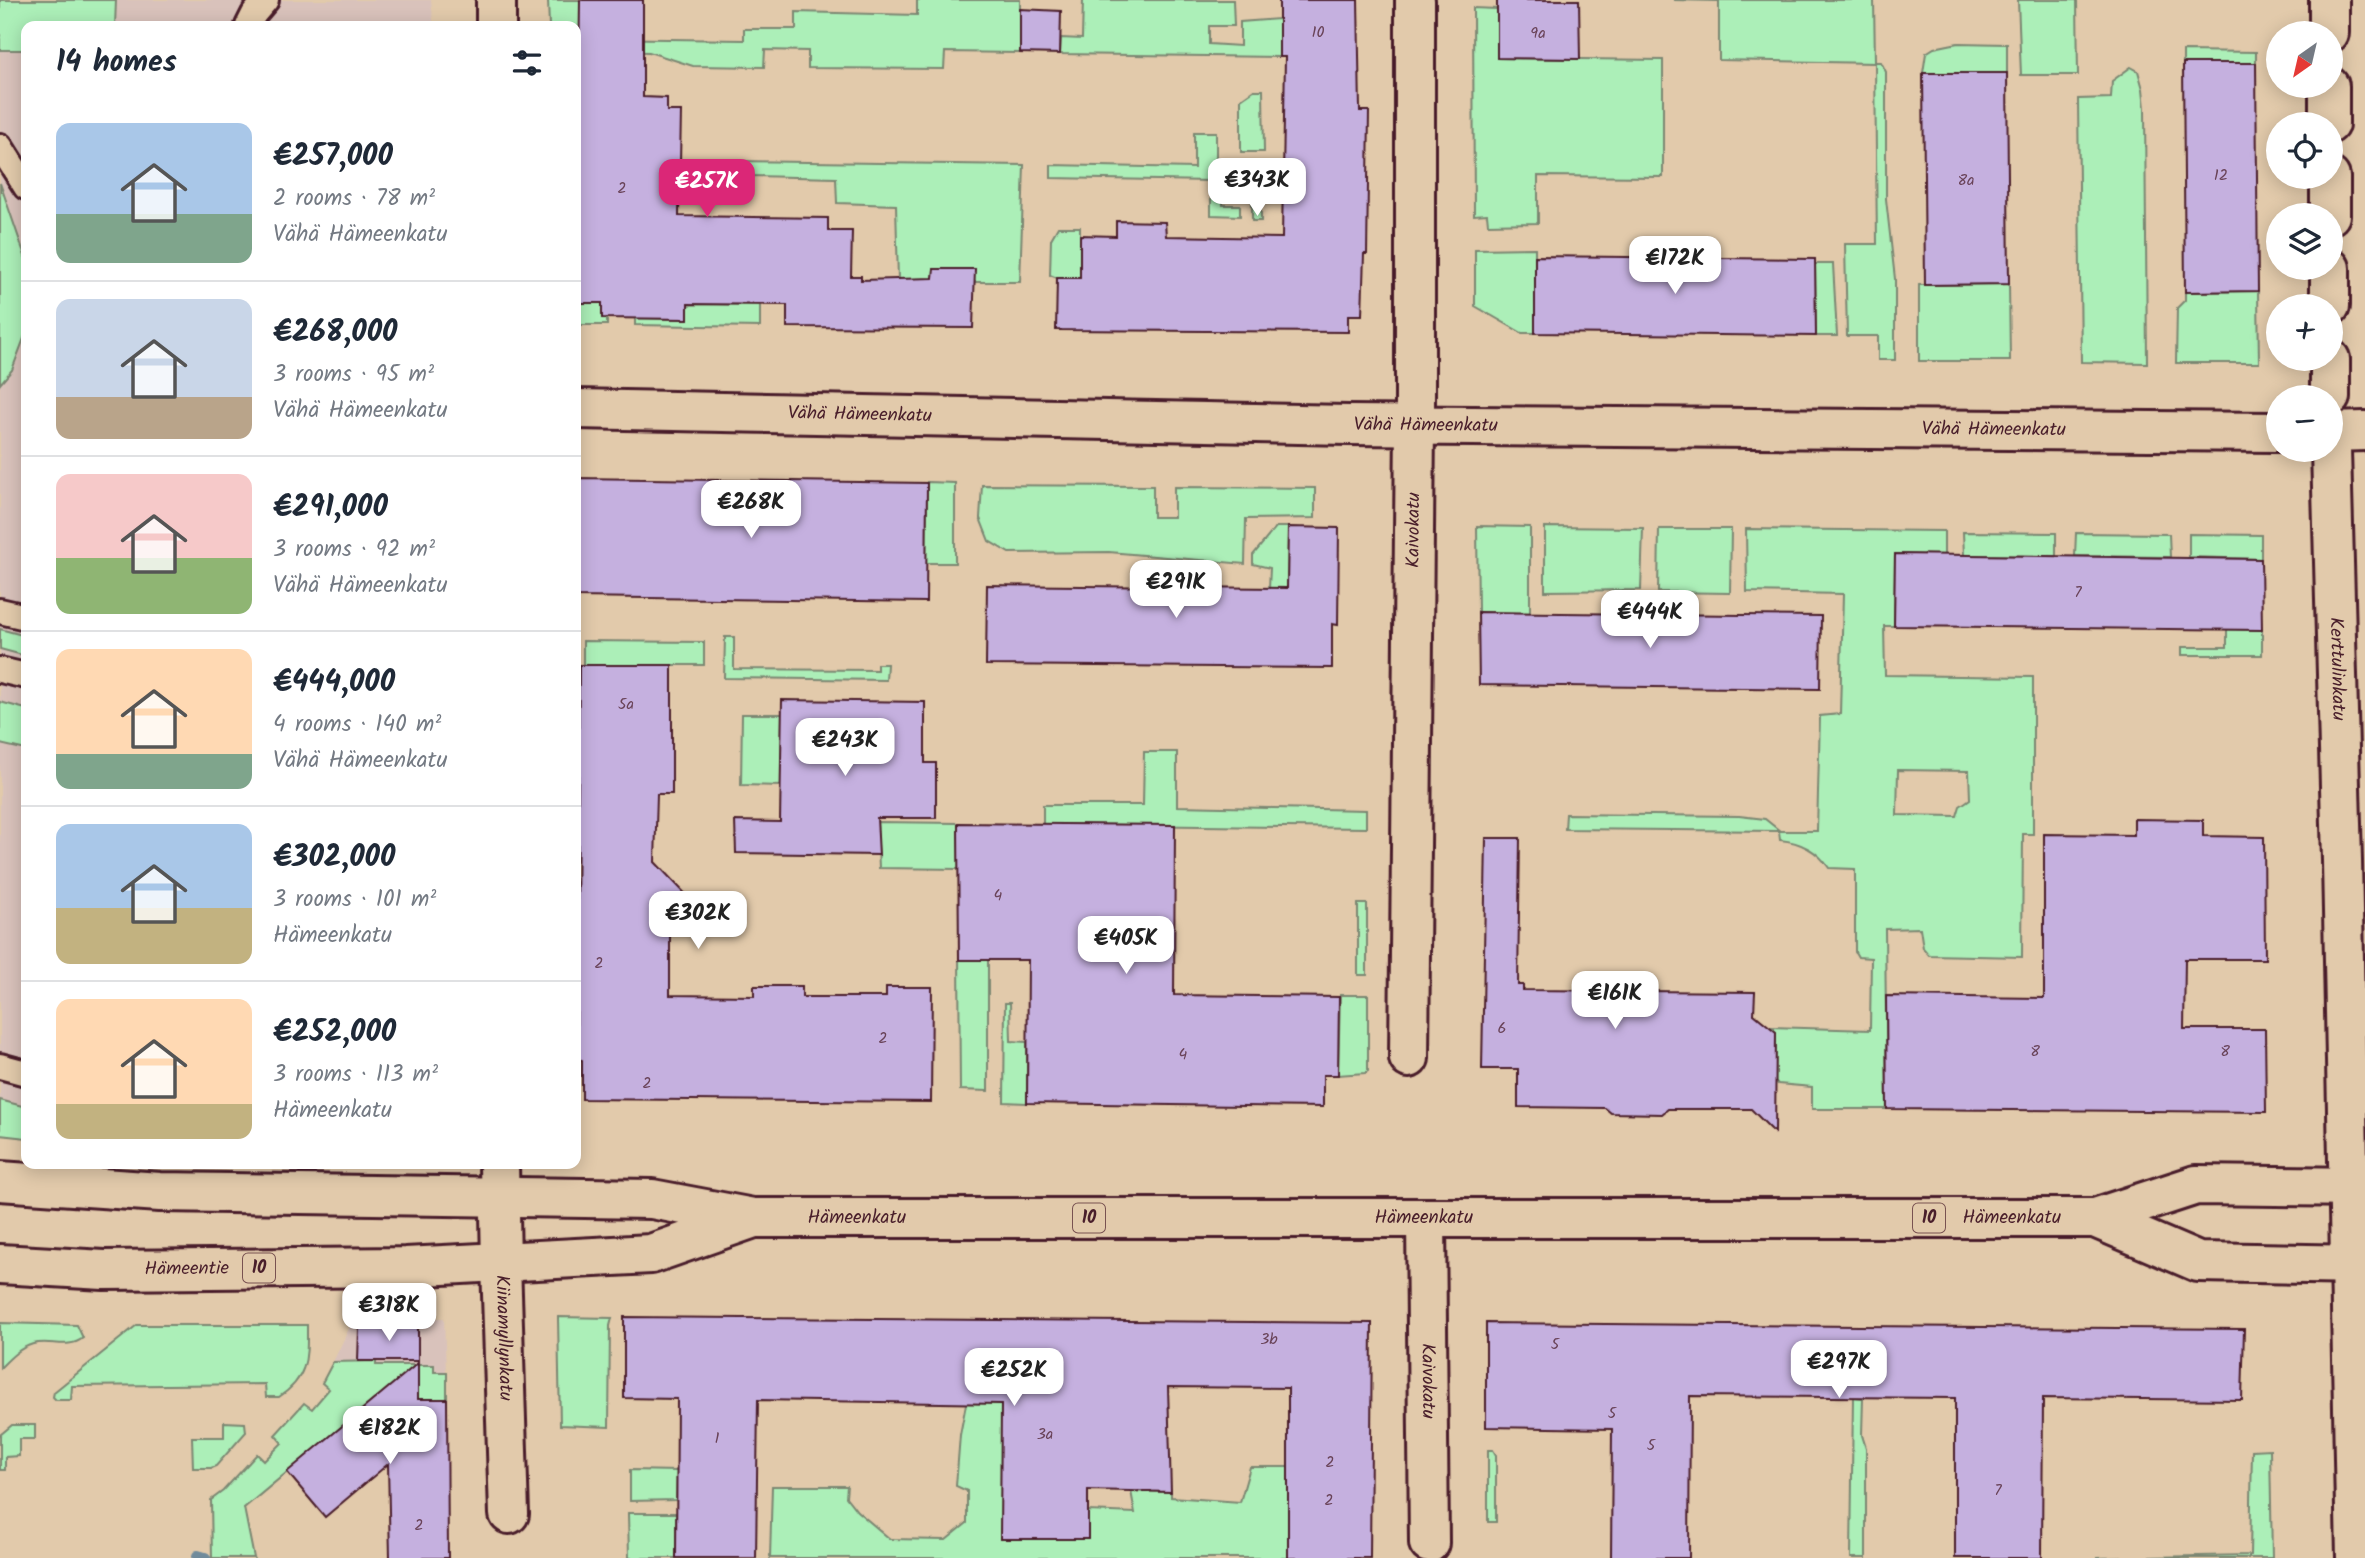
<!DOCTYPE html>
<meta charset="utf-8">
<style>
:root{--surface:#fff;--page:#f2f2f3;--text:#1f2937;--muted:#747a83;--line:#e0e1e3;--accent:#db2777}
body{margin:0;font-family:Kalam,sans-serif;background:var(--page);color:var(--text);height:100vh;display:flex;flex-direction:column;font-size:26px;white-space:nowrap}
*{box-sizing:border-box;margin:0}
p{font-size:23px;color:var(--muted)}
.icon{flex:none;width:38px;height:38px;fill:none;stroke:currentColor;stroke-width:2;stroke-linecap:round;stroke-linejoin:round}
.map{position:relative;flex:1;overflow:hidden}
.side{position:absolute;left:21px;top:21px;width:560px;height:1148px;display:flex;flex-direction:column;background:var(--surface);border-radius:14px;box-shadow:0 4px 18px #0003}
.side>*{flex:none}
.needle{width:46px;rotate:214deg}
.fabs{position:absolute;left:2266px;top:21px;display:grid;gap:14px}
.fabs a{display:grid;place-items:center;width:77px;height:77px;border-radius:50%;background:var(--surface);box-shadow:0 4px 18px #0003;font-size:35px}
.price{position:absolute;translate:-50% -60px;padding:0 16px;border-radius:14px;background:#fff;color:#222;font-size:23px;line-height:46px;filter:drop-shadow(0 2px 4px #0008)}
.price::after{content:'';position:absolute;left:50%;top:42px;width:21px;height:16px;margin-left:-10px;background:inherit;clip-path:polygon(0 0,100% 0,50% 100%)}
.price.selected{background:var(--accent);color:#fff}
ul{padding:0;list-style:none}
li{display:flex;align-items:center;gap:21px;height:175px;padding:0 35px}
li+li{border-top:2px solid var(--line)}
li span{display:grid;place-items:center;flex:none;width:196px;height:140px;border-radius:14px;color:#555}
li>.icon{margin-inline-start:auto}
span .icon{width:84px;height:84px;fill:#fffc;stroke-width:1}
li b{font-size:30px}
h2{display:flex;justify-content:space-between;align-items:center;height:84px;padding:0 35px;font-size:30px}
.map>svg:first-child{display:block}
.built{fill:#d9c2bb}
.green{fill:#acefb8;stroke:#7b8772;stroke-width:2;fill-rule:evenodd}
.lines{fill:none;stroke-linecap:round;stroke-linejoin:round}
.stream{stroke:#6f8b9b;stroke-width:12}
.building{fill:#c5b0df;stroke:#4a1f2b;stroke-width:2}
.lane-casing{stroke:#4a1f2b;stroke-width:30}
.street-casing{stroke:#4a1f2b;stroke-width:44}
.secondary-casing{stroke:#4a1f2b;stroke-width:44}
.highway-casing{stroke:#4a1f2b;stroke-width:44}
.lane{stroke:#e2caab;stroke-width:24}
.street{stroke:#e2caab;stroke-width:38}
.secondary{stroke:#e2caab;stroke-width:38}
.highway{stroke:#e2caab;stroke-width:38}
.labels{text-anchor:middle;dominant-baseline:central;stroke-width:5;stroke-linejoin:round;paint-order:stroke}
.number-label{font-size:16px;fill:#694358}
.shield{fill:#e2caab;stroke:#785251;stroke-width:2}
.shield-label{font-size:18px;font-weight:bold;fill:#4a1f2b}
.street-label{font-size:19px;fill:#4a1f2b;stroke:#e2caab}
</style>
<div class="map">
<svg width="2365" height="1558" viewBox="0 0 2365 1558">
<rect width="100%" height="100%" fill="#e2caab"/>
<filter id="ink" filterUnits="userSpaceOnUse"><feTurbulence type="fractalNoise" baseFrequency=".0143" numOctaves="2"/><feDisplacementMap in="SourceGraphic" scale="14" xChannelSelector="R" yChannelSelector="G"/><feConvolveMatrix kernelMatrix="1 2 1 2 8 2 1 2 1" color-interpolation-filters="sRGB"/></filter>
<g filter="url(#ink)">
<!-- built -->
<g class="built">
<polygon points="0,0 431,0 433,19 433,26 26,26 26,1138 0,1135"/>
<polygon points="354,1318 444,1318 447,1399 333,1362"/>
</g>
<!-- green -->
<g class="green">
<polygon points="0,0 116,0 115,26 26,26 26,50 0,50"/>
<polygon points="548,0 580,0 591,38 744,40 744,29 796,29 796,12 917,15 917,0 1020,0 1020,53 945,52 944,69 808,68 808,51 765,50 764,67 693,66 649,52 576,50 576,26 549,26"/>
<polygon points="1083,0 1233,0 1234,26 1209,26 1209,44 1240,46 1240,22 1279,19 1279,57 1060,54 1061,38 1082,39"/>
<polygon points="1674,0 1874,0 1875,62 1881,62 1886,72 1886,199 1895,279 1895,360 1878,360 1878,336 1847,336 1845,244 1877,244 1875,63 1719,60 1719,1"/>
<polygon points="2018,0 2077,0 2078,75 2021,75"/>
<polygon points="1473,8 1497,9 1498,58 1663,60 1663,177 1538,176 1538,223 1488,224 1487,214 1474,215"/>
<polygon points="1958,43 2007,44 2007,73 1923,73 1926,53 1934,48"/>
<polygon points="2183,51 2256,52 2256,63 2183,63"/>
<polygon points="2131,67 2138,71 2143,89 2145,108 2147,363 2081,362 2078,99 2111,98 2112,81"/>
<polygon points="1254,90 1263,90 1264,152 1241,152 1241,99"/>
<polygon points="1194,132 1216,132 1216,162 1224,162 1223,205 1240,205 1240,216 1211,215 1211,181 1051,178 1051,165 1194,168"/>
<polygon points="576,141 578,141 576,302 602,303 607,318 607,325 576,325"/>
<polygon points="732,161 1024,165 1020,282 974,282 974,269 934,269 933,281 898,280 896,205 837,203 836,178 749,176 737,171"/>
<polygon points="1252,162 1260,162 1261,221 1252,221"/>
<polygon points="0,183 26,259 26,333 12,370 0,384"/>
<polygon points="1058,227 1080,227 1080,278 1057,278 1050,275 1051,239"/>
<polygon points="1535,248 1535,333 1522,333 1475,306 1475,249"/>
<polygon points="1815,264 1833,264 1837,336 1816,336"/>
<polygon points="2009,284 2010,361 1919,361 1919,285"/>
<polygon points="2258,291 2259,363 2176,363 2177,308 2185,300 2185,292"/>
<polygon points="688,304 760,305 760,327 635,325 635,318 688,319"/>
<polygon points="927,482 955,483 955,563 926,563"/>
<polygon points="982,485 1153,486 1153,517 1174,517 1174,487 1315,488 1315,518 1246,519 1245,564 1109,552 1009,553 989,541 980,518"/>
<polygon points="1477,526 1530,527 1530,613 1478,612"/>
<polygon points="1276,527 1288,527 1287,588 1269,588 1270,568 1253,564 1253,555"/>
<polygon points="1545,527 1643,528 1641,590 1545,591"/>
<polygon points="1659,529 1731,529 1730,593 1658,592"/>
<path d="M1746 529 1944 531V555L1895 554 1894 626H1884L1885 675 2033 677V834H2023L2022 957 1929 955 1923 948 1920 928 1885 929 1887 1109H1812V1087L1778 1084 1775 1081 1776 1032 1770 1027 1870 1030 1871 958 1858 957 1855 952V869L1829 868C1817 850 1801 842 1780 840L1779 831 1565 829 1566 814 1739 816 1765 819 1780 831H1817L1820 716 1840 714 1843 594 1747 592ZM1898 770 1969 771 1970 799 1960 806 1957 816 1897 815Z"/>
<polygon points="1963,532 2056,533 2056,556 1964,555"/>
<polygon points="2076,533 2169,534 2170,557 2075,556"/>
<polygon points="2189,534 2261,535 2261,559 2189,557"/>
<polygon points="0,629 26,636 26,656 0,649"/>
<polygon points="2227,629 2262,630 2262,655 2182,655 2182,647 2227,647"/>
<polygon points="725,637 734,637 734,669 877,670 877,664 887,664 886,680 724,678"/>
<polygon points="583,641 704,642 704,665 583,665"/>
<polygon points="0,702 26,709 26,750 0,744"/>
<polygon points="742,714 782,714 781,786 741,785"/>
<polygon points="1144,752 1177,752 1177,806 1366,810 1366,828 1043,824 1043,805 1143,805"/>
<polygon points="877,822 958,823 959,869 879,868"/>
<rect x="1358" y="904" width="9" height="71"/>
<polygon points="959,952 988,952 988,1091 960,1090"/>
<polygon points="1340,995 1368,995 1368,1071 1365,1073 1338,1075"/>
<polygon points="1005,1003 1010,1003 1011,1041 1027,1042 1027,1103 1004,1102"/>
<polygon points="0,1100 26,1107 26,1138 0,1135"/>
<polygon points="558,1317 612,1318 610,1326 609,1427 560,1425"/>
<path d="M0 1323 77 1325 83 1338C68 1350 50 1339 33 1344 19 1348 10 1358 0 1368Z"/>
<path d="M137 1325H307C307 1357 309 1377 279 1397H266L265 1384 72 1386 71 1400H56L53 1397 54 1392Z"/>
<polygon points="376,1361 376,1365 434,1365 434,1372 447,1372 447,1399 375,1399 244,1508 254,1558 212,1558 211,1500 223,1491 257,1454 264,1461 282,1443 275,1435 304,1403 312,1409 329,1389 322,1383 333,1362"/>
<polygon points="966,1382 1001,1383 1001,1539 1087,1539 1088,1511 1135,1513 1131,1491 1171,1492 1171,1497 1240,1502 1250,1467 1288,1467 1288,1558 770,1558 772,1486 847,1486 846,1497 857,1511 890,1539 946,1540 967,1523 967,1491 956,1486 960,1435 966,1404"/>
<polygon points="1853,1397 1863,1398 1862,1435 1866,1448 1866,1558 1851,1558"/>
<polygon points="224,1422 245,1423 246,1432 216,1466 211,1468 193,1468 192,1437 224,1437"/>
<polygon points="12,1425 35,1425 35,1439 19,1439 19,1456 5,1457 5,1470 0,1470 0,1435"/>
<polygon points="2270,1449 2272,1558 2097,1558 2250,1555 2252,1450"/>
<polygon points="1488,1450 1493,1450 1496,1455 1496,1522 1488,1522"/>
<polygon points="630,1470 677,1471 676,1500 630,1501"/>
<polygon points="628,1513 676,1513 676,1558 629,1558"/>
</g>
<g class="lines">
<!-- stream -->
<polyline class="stream" points="198,1556 205,1558"/>
</g>
<!-- building -->
<g class="building">
<polygon points="580,0 643,0 643,97 667,98 667,111 681,111 679,216 828,218 828,231 852,231 851,276 861,276 861,280 933,278 934,269 975,269 973,328 787,327 787,305 688,304 688,319 602,318 602,303 576,303"/>
<polygon points="1279,0 1358,0 1360,111 1369,111 1367,254 1364,254 1362,315 1348,315 1348,332 1056,330 1057,278 1080,278 1080,235 1116,236 1116,221 1165,222 1166,236 1282,238 1285,57 1279,57"/>
<polygon points="1497,0 1579,0 1580,59 1497,58"/>
<polygon points="1020,9 1061,11 1060,54 1020,53"/>
<polygon points="2183,63 2256,63 2258,291 2185,292"/>
<polygon points="1923,73 2007,73 2009,284 1925,285"/>
<polygon points="1535,256 1815,259 1816,336 1535,333"/>
<polygon points="576,478 927,483 926,602 576,597"/>
<polygon points="1288,527 1339,528 1338,625 1332,624 1332,668 986,665 987,585 1287,588"/>
<polygon points="1895,554 2261,559 2262,630 1894,626"/>
<polygon points="1478,612 1821,616 1820,689 1479,685"/>
<polygon points="579,665 672,665 672,794 657,794 655,862 697,906 670,906 670,995 754,996 754,986 802,986 802,997 886,997 886,987 932,987 931,1102 582,1099 582,1060 576,1059"/>
<polygon points="782,700 925,702 925,763 936,763 936,818 877,818 879,855 736,853 735,821 780,822"/>
<polygon points="2134,819 2203,820 2203,836 2264,837 2265,959 2185,959 2184,1029 2265,1029 2266,1112 1887,1109 1886,996 2044,998 2044,834 2134,835"/>
<polygon points="958,823 1175,825 1174,995 1339,997 1338,1075 1323,1075 1323,1107 1027,1103 1028,960 959,960"/>
<polygon points="1486,838 1520,838 1518,985 1523,985 1523,990 1755,992 1754,1014 1776,1032 1775,1133 1751,1109 1668,1109 1662,1114 1611,1113 1605,1108 1518,1107 1518,1069 1482,1069"/>
<polygon points="624,1317 1372,1323 1370,1558 1288,1558 1288,1388 1168,1387 1171,1492 1088,1490 1088,1539 1000,1539 1001,1404 758,1400 756,1558 676,1558 677,1399 624,1398"/>
<polygon points="1486,1323 2244,1329 2242,1400 2043,1398 2042,1558 1955,1558 1955,1398 1690,1396 1689,1558 1611,1558 1612,1429 1486,1427"/>
<polygon points="376,1324 418,1324 418,1361 358,1361 359,1328 376,1328"/>
<polygon points="418,1363 418,1399 447,1399 448,1558 390,1558 388,1464 325,1517 287,1472"/>
</g>
<g class="lines">
<!-- lane casing -->
<g class="lane-casing">
<g id="lane">
<polyline points="248,26 254,14 266,0"/>
<polyline points="0,146 26,187"/>
<polyline points="0,611 26,617"/>
<polyline points="0,670 26,676"/>
<polyline points="0,1066 26,1073"/>
</g>
</g>
<!-- street casing -->
<g class="street-casing">
<g id="street">
<polyline points="2329,0 2329,33"/>
<polyline points="2329,86 2329,124"/>
<polyline points="2330,177 2330,215"/>
<polyline points="2330,268 2330,306"/>
<polyline points="2330,397 2330,359"/>
<path id="s1" d="M576 409 1348 425 2278 432"/>
<polyline points="2331,432 2365,431"/>
<path id="s2" d="M2331 450 2342 861 2356 1558"/>
<path id="s3" d="M1409 1058 1415 425V0"/>
<path id="s4" d="M1426 1218 1429 1543"/>
<path id="s5" d="M501 1263 509 1514"/>
</g>
</g>
<!-- secondary casing -->
<g class="secondary-casing">
<g id="secondary">
<polyline points="496,0 496,26"/>
<polyline points="499,1164 501,1263"/>
</g>
</g>
<!-- highway casing -->
<g class="highway-casing">
<g id="highway">
<path id="s6" d="M0 1181 160 1192 652 1199 753 1218H2095L2196 1185 2365 1187"/>
<polyline points="2095,1218 2198,1262 2365,1265"/>
<path id="s7" d="M0 1264 104 1270 406 1267 651 1254 751 1219"/>
</g>
</g>
<!-- lane -->
<use href="#lane" class="lane"/>
<!-- street -->
<use href="#street" class="street"/>
<!-- secondary -->
<use href="#secondary" class="secondary"/>
<!-- highway -->
<use href="#highway" class="highway"/>
</g>
</g>
<g class="labels">
<!-- number labels -->
<g class="number-label">
<text x="1318" y="32">10</text>
<text x="1538" y="33">9a</text>
<text x="2221" y="175">12</text>
<text x="1966" y="180">8a</text>
<text x="622" y="188">2</text>
<text x="2078" y="592">7</text>
<text x="626" y="704">5a</text>
<text x="998" y="895">4</text>
<text x="599" y="963">2</text>
<text x="1502" y="1028">6</text>
<text x="883" y="1038">2</text>
<text x="2035" y="1051">8</text>
<text x="2225" y="1051">8</text>
<text x="1183" y="1054">4</text>
<text x="647" y="1083">2</text>
<text x="1269" y="1339">3b</text>
<text x="1555" y="1344">5</text>
<text x="1612" y="1413">5</text>
<text x="1045" y="1434">3a</text>
<text x="717" y="1438">1</text>
<text x="1651" y="1445">5</text>
<text x="1330" y="1462">2</text>
<text x="1998" y="1490">7</text>
<text x="1329" y="1500">2</text>
<text x="419" y="1525">2</text>
</g>
<!-- shield labels -->
<g class="shield">
<rect x="1073" y="1203.5" width="32" height="29" rx="5"/>
<rect x="1913" y="1203.5" width="32" height="29" rx="5"/>
<rect x="243" y="1253.5" width="32" height="29" rx="5"/>
</g>
<g class="shield-label">
<text x="1089" y="1218">10</text>
<text x="1929" y="1218">10</text>
<text x="259" y="1268">10</text>
</g>
<!-- street labels -->
<g class="street-label">
<text stroke="none"><textPath href="#s1" startOffset="284">Vähä Hämeenkatu</textPath></text>
<text stroke="none"><textPath href="#s1" startOffset="850">Vähä Hämeenkatu</textPath></text>
<text stroke="none"><textPath href="#s1" startOffset="1418">Vähä Hämeenkatu</textPath></text>
<text stroke="none"><textPath href="#s3" startOffset="528">Kaivokatu</textPath></text>
<text stroke="none"><textPath href="#s2" startOffset="219">Kerttulinkatu</textPath></text>
<text stroke="none"><textPath href="#s6" startOffset="859">Hämeenkatu</textPath></text>
<text stroke="none"><textPath href="#s6" startOffset="1426">Hämeenkatu</textPath></text>
<text stroke="none"><textPath href="#s6" startOffset="2014">Hämeenkatu</textPath></text>
<text stroke="none"><textPath href="#s7" startOffset="187">Hämeentie</textPath></text>
<text stroke="none"><textPath href="#s5" startOffset="75">Kiinamyllynkatu</textPath></text>
<text stroke="none"><textPath href="#s4" startOffset="163">Kaivokatu</textPath></text>
</g>
</g>
</svg>
<div class="fabs">
<a><svg class="needle" viewBox="-14 -14 28 28"><path d="M0-13l5 13h-10z" fill="#e53935"/><path d="M0 13l5-13h-10z" fill="#747a83"/></svg></a>
<a><svg class="icon" aria-label="locate" viewBox="0 0 24 24"><circle cx="12" cy="12" r="6"/><path d="M12 2v4M12 18v4M2 12h4M18 12h4"/></svg></a>
<a><svg class="icon" aria-label="layers" viewBox="0 0 24 24"><path d="M12 4l9 5-9 5-9-5zM3 14l9 5 9-5"/></svg></a>
<a>+</a>
<a>−</a>
</div>
<b class="price" style="left:1257px;top:218px">€343K</b>
<b class="price selected" style="left:707px;top:219px">€257K</b>
<b class="price" style="left:1675px;top:296px">€172K</b>
<b class="price" style="left:751px;top:540px">€268K</b>
<b class="price" style="left:1176px;top:620px">€291K</b>
<b class="price" style="left:1650px;top:650px">€444K</b>
<b class="price" style="left:845px;top:778px">€243K</b>
<b class="price" style="left:698px;top:951px">€302K</b>
<b class="price" style="left:1126px;top:976px">€405K</b>
<b class="price" style="left:1615px;top:1031px">€161K</b>
<b class="price" style="left:389px;top:1343px">€318K</b>
<b class="price" style="left:1839px;top:1400px">€297K</b>
<b class="price" style="left:1014px;top:1408px">€252K</b>
<b class="price" style="left:390px;top:1466px">€182K</b>
<section class="side">
<h2>14 homes<svg class="icon" aria-label="filters" viewBox="0 0 24 24"><path d="M4 7h16M4 17h16"/><circle cx="9" cy="7" r="2"/><circle cx="15" cy="17" r="2"/></svg></h2>
<ul>
<li><span style="background:linear-gradient(#a9c7e8 65%,#7fa58c 0)"><svg class="icon" aria-label="home" viewBox="0 0 24 24"><path d="M3 11l9-7 9 7M6 9v11h12V9"/></svg></span><div><b>€257,000</b><p>2 rooms · 78 m²</p><p>Vähä Hämeenkatu</p></div></li>
<li><span style="background:linear-gradient(#c9d6e8 70%,#b9a48a 0)"><svg class="icon" aria-label="home" viewBox="0 0 24 24"><path d="M3 11l9-7 9 7M6 9v11h12V9"/></svg></span><div><b>€268,000</b><p>3 rooms · 95 m²</p><p>Vähä Hämeenkatu</p></div></li>
<li><span style="background:linear-gradient(#f6c9c9 60%,#8fb573 0)"><svg class="icon" aria-label="home" viewBox="0 0 24 24"><path d="M3 11l9-7 9 7M6 9v11h12V9"/></svg></span><div><b>€291,000</b><p>3 rooms · 92 m²</p><p>Vähä Hämeenkatu</p></div></li>
<li><span style="background:linear-gradient(#ffd9b3 75%,#7fa58c 0)"><svg class="icon" aria-label="home" viewBox="0 0 24 24"><path d="M3 11l9-7 9 7M6 9v11h12V9"/></svg></span><div><b>€444,000</b><p>4 rooms · 140 m²</p><p>Vähä Hämeenkatu</p></div></li>
<li><span style="background:linear-gradient(#a9c7e8 60%,#c2b280 0)"><svg class="icon" aria-label="home" viewBox="0 0 24 24"><path d="M3 11l9-7 9 7M6 9v11h12V9"/></svg></span><div><b>€302,000</b><p>3 rooms · 101 m²</p><p>Hämeenkatu</p></div></li>
<li><span style="background:linear-gradient(#ffd9b3 75%,#c2b280 0)"><svg class="icon" aria-label="home" viewBox="0 0 24 24"><path d="M3 11l9-7 9 7M6 9v11h12V9"/></svg></span><div><b>€252,000</b><p>3 rooms · 113 m²</p><p>Hämeenkatu</p></div></li>
</ul>
</section>
</div>
